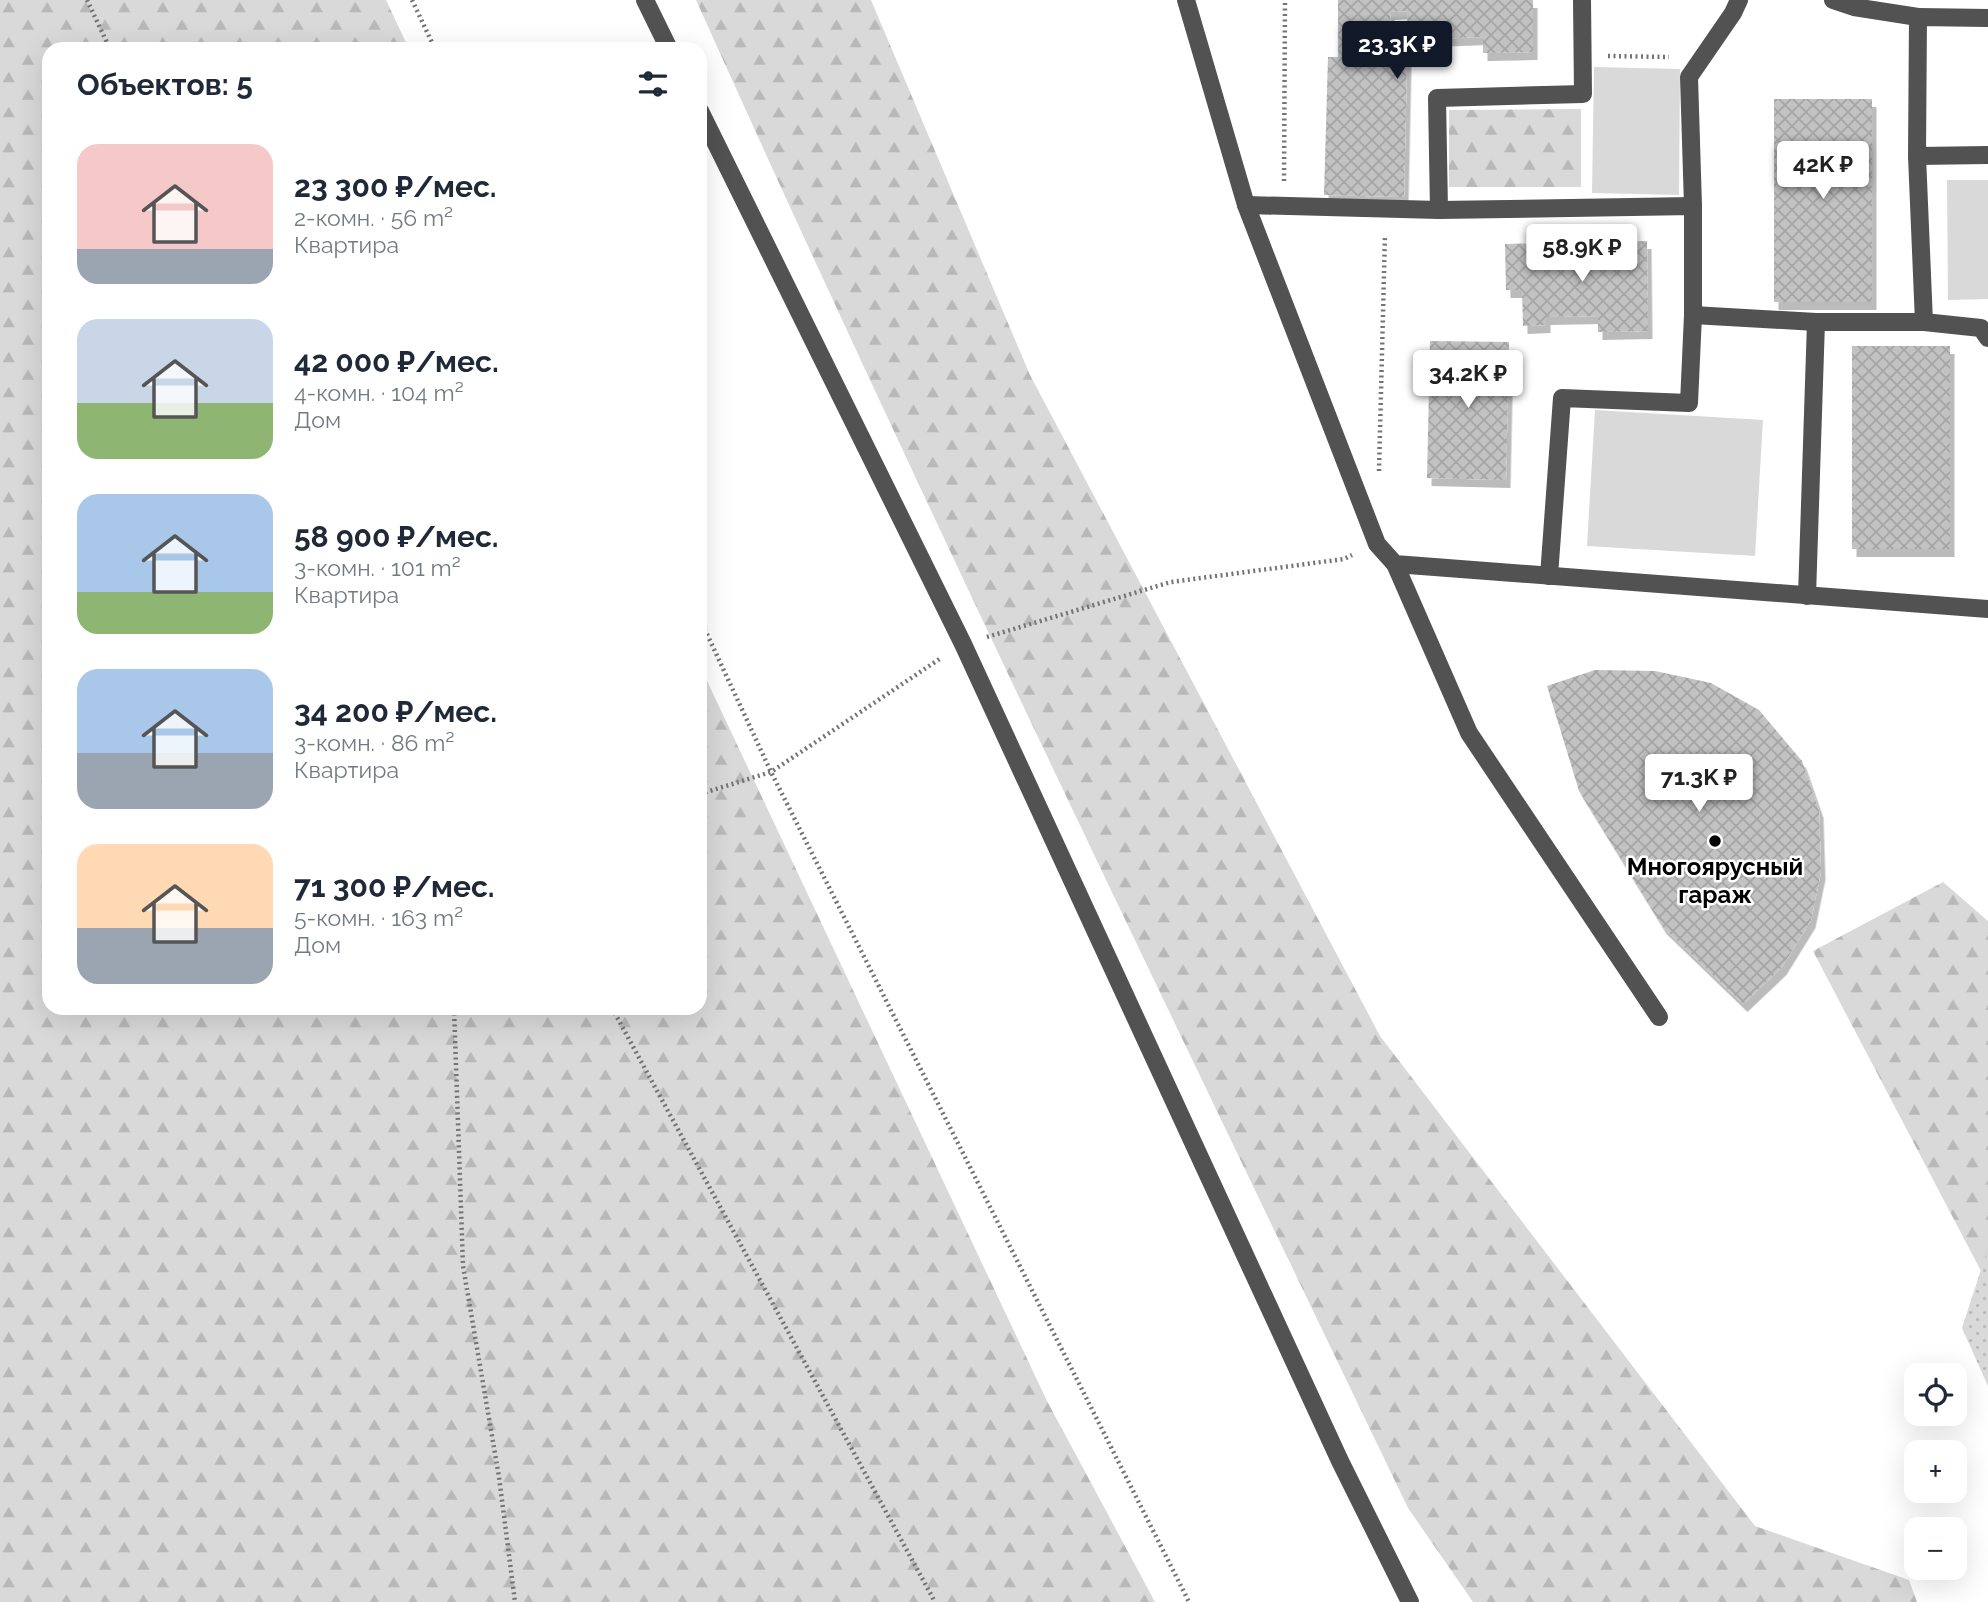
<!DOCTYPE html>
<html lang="ru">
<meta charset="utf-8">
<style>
:root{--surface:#fff;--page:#f2f2f3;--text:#1f2937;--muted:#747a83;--accent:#111827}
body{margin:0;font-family:Raleway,sans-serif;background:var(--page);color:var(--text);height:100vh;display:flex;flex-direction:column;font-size:26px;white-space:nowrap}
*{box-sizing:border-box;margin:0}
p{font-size:23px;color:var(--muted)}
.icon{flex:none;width:38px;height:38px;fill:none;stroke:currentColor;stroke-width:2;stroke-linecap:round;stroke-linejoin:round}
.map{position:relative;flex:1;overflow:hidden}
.side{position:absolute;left:42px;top:42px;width:665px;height:973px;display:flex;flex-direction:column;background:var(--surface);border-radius:21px;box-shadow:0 7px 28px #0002}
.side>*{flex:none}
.controls{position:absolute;left:1904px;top:1363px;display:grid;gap:14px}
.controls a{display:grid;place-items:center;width:63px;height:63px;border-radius:14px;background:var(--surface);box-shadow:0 7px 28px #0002;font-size:35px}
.price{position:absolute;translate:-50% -60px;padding:0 16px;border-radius:7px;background:#fff;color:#222;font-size:23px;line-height:46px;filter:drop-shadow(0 2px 4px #0008)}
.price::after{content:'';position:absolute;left:50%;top:42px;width:21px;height:16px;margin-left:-10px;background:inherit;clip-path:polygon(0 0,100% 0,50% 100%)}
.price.active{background:var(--accent);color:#fff}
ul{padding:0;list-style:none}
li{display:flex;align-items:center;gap:21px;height:175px;padding:0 35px}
li span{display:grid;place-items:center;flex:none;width:196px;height:140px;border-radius:21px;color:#555}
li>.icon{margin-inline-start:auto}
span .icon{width:84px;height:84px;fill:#fffc;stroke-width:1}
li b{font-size:30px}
h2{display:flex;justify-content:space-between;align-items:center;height:84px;padding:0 35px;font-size:30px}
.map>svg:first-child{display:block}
.forest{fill:url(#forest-firs)}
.park{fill:#d9d9d9}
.garden{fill:url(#garden-dots)}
.building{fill:url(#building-cross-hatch);filter:url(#shadow)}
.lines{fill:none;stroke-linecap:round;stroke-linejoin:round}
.path{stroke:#747474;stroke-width:4.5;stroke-dasharray:2 3.5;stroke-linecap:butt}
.minor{stroke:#525252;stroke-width:18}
.poi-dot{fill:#000;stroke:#fff;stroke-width:2.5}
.labels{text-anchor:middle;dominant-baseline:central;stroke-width:5;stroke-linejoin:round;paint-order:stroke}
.poi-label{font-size:24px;font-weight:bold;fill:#000;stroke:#fff}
</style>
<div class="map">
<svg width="1988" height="1602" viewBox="0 0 1988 1602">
<defs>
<pattern id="forest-firs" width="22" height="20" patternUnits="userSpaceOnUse" patternTransform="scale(1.75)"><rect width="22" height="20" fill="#d9d9d9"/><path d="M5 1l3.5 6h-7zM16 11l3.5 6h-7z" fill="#b8b8b8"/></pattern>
<pattern id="garden-dots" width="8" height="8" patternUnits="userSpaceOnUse" patternTransform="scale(1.75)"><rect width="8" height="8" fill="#d9d9d9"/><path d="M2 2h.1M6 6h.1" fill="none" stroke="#b8b8b8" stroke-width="1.8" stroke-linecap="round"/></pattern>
<pattern id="building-cross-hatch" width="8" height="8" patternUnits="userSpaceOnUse" patternTransform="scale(1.75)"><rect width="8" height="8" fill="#c2c2c2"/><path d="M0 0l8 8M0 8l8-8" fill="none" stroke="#a5a5a5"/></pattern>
<filter id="shadow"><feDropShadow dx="4.5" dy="8" stdDeviation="0" flood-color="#0004"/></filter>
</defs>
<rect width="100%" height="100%" fill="#fff"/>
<!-- forest -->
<g class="forest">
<polygon points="0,0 386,0 409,49 49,49 49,1008 700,1008 700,666 1047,1401 1155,1602 0,1602"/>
<path d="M696 0H871L1030 375 1380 1036 1755 1526 1909 1580 1917 1602H1473L1408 1508C1167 1007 924 507 696 0Z"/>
<polygon points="1581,109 1581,187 1449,187 1449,110"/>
<polygon points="1943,882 1988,921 1988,1274 1981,1271 1813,951"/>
</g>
<!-- park -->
<g class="park">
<polygon points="1594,67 1680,69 1679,195 1592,193"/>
<polygon points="1947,180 1988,180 1988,299 1948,300"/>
<polygon points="1595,410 1763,420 1755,556 1587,546"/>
</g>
<!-- garden -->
<polygon class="garden" points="1988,1248 1988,1386 1962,1328"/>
<!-- building -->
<g class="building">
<polygon points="1338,0 1533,0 1533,52 1483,53 1483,37 1431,39 1431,46 1408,47 1407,11 1390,12 1391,59 1407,59 1404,197 1324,195 1328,57 1338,57"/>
<rect x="1774" y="99" width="98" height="203"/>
<polygon points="1647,241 1648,331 1598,332 1598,316 1546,317 1546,325 1523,326 1522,290 1506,290 1505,244 1556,243 1556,255 1603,255 1603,242"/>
<polygon points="1430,341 1509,342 1506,480 1427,478"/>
<rect x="1852" y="346" width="98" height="203"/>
<polygon points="1595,670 1655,671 1711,683 1759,710 1802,761 1819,810 1821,872 1811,920 1782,967 1743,1004 1662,926 1579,791 1547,686"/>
</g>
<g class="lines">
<!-- path -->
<g class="path">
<polyline points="87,0 110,49"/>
<polyline points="412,0 435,49"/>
<polyline points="1608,56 1669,57"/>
<polyline points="1284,181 1285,0"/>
<polyline points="1379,471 1385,235"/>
<polyline points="700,619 771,772 1189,1602"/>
<polyline points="987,637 1171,582 1344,559 1352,555"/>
<polyline points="700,794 771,772 941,658"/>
<polyline points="454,1008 463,1266 499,1477 515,1602"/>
<polyline points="612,1008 935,1602"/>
</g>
<!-- minor -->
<g class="minor">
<polyline points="645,0 669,49"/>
<polyline points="1186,0 1246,205 1377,544 1395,564 1988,609"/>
<polyline points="1833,0 1854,7 1918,17"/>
<polyline points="1988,18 1918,17 1917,156 1924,322 1981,328 1988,338"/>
<polyline points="700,111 963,644 1340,1461 1410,1602"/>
<polyline points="1917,156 1988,155"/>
<polyline points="1246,205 1439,210 1437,98 1583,94 1582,0"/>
<polyline points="1693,206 1689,77 1733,13 1739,0"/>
<polyline points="1439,210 1693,206 1693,315 1816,322 1924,322"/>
<polyline points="1395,564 1469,733 1659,1017"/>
<polyline points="1549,576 1562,398 1689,403 1693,315"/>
<polyline points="1807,596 1816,322"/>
</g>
</g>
<!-- markers -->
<circle class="poi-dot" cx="1715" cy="841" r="7"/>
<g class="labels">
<!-- poi labels -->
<g class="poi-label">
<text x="1715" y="866">Многоярусный<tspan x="1715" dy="28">гараж</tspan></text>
</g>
</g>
</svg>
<div class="controls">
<a><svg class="icon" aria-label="locate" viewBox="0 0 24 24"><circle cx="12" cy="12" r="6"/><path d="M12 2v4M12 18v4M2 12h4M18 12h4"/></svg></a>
<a>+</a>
<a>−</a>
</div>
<b class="price active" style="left:1397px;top:81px">23.3K ₽</b>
<b class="price" style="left:1823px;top:201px">42K ₽</b>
<b class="price" style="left:1582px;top:284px">58.9K ₽</b>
<b class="price" style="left:1468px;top:410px">34.2K ₽</b>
<b class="price" style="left:1699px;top:814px">71.3K ₽</b>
<section class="side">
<h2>Объектов: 5<svg class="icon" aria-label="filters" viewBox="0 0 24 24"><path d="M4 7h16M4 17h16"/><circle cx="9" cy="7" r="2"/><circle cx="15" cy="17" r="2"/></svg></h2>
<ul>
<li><span style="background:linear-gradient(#f6c9c9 75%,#9aa5b1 0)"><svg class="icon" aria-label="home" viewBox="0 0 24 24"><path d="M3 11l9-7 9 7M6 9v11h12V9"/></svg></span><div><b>23 300 ₽/мес.</b><p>2-комн. · 56 m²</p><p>Квартира</p></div></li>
<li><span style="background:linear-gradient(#c9d6e8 60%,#8fb573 0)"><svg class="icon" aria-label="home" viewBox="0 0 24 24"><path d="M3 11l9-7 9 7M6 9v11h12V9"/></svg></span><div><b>42 000 ₽/мес.</b><p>4-комн. · 104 m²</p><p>Дом</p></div></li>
<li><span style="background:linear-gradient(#a9c7e8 70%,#8fb573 0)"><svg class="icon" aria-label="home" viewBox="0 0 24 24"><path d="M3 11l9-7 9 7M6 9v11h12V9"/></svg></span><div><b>58 900 ₽/мес.</b><p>3-комн. · 101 m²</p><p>Квартира</p></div></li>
<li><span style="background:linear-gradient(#a9c7e8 60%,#9aa5b1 0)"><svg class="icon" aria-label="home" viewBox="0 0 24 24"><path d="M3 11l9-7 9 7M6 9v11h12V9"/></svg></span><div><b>34 200 ₽/мес.</b><p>3-комн. · 86 m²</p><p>Квартира</p></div></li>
<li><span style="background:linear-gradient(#ffd9b3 60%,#9aa5b1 0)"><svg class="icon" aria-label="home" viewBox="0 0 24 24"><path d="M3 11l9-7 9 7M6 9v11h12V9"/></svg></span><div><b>71 300 ₽/мес.</b><p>5-комн. · 163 m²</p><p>Дом</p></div></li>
</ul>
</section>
</div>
